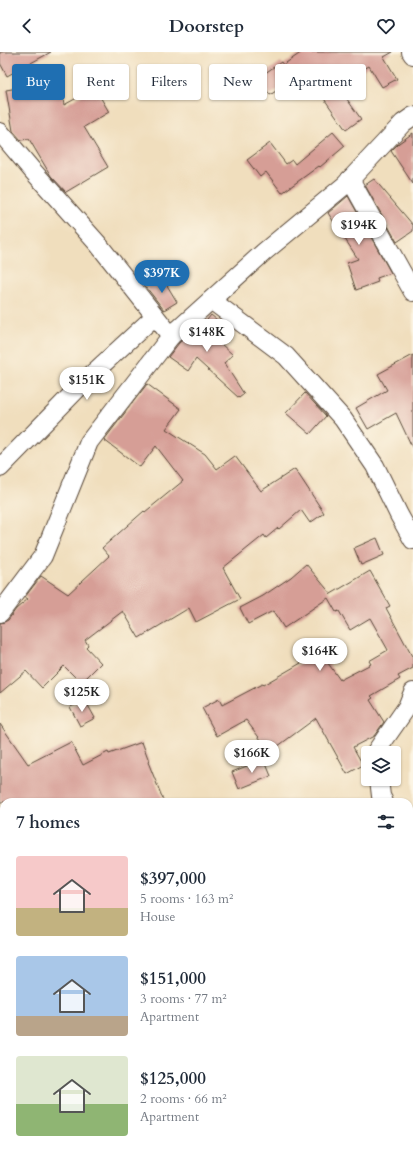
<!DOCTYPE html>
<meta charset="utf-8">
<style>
:root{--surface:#fff;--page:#f6f6f7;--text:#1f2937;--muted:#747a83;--accent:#1f6fb2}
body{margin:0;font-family:Cardo,serif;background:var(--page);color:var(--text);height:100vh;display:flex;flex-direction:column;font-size:15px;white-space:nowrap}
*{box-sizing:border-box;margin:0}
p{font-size:13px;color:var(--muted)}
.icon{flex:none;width:22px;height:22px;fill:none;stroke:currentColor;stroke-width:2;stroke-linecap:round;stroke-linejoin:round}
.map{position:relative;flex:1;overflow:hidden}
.details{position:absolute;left:0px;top:746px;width:413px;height:356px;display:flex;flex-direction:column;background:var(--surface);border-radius:12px 12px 0 0;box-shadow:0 1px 3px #0004}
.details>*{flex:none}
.top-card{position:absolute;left:12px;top:12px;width:389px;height:36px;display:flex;gap:8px}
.controls{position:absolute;left:361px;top:694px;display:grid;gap:8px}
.controls a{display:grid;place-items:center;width:40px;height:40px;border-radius:4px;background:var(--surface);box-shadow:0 1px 3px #0004;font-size:20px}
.price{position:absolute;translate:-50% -34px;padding:0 9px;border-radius:14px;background:#fff;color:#222;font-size:13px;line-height:26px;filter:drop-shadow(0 1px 2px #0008)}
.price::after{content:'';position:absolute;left:50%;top:24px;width:12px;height:9px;margin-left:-6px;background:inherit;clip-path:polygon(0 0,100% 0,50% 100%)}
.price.active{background:var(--accent);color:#fff}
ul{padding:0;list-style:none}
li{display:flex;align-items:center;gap:12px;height:100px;padding:0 16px}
li span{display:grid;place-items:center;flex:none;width:112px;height:80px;border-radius:4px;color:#555}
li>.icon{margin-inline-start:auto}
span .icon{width:48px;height:48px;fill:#fffc;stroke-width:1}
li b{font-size:17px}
h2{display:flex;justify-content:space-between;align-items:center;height:48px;padding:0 16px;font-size:17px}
.chip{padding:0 14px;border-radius:4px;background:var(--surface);box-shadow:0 1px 3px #0004;font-size:14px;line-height:36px}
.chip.active{background:var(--accent);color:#fff}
header{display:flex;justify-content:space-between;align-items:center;height:52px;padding:0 16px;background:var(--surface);font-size:18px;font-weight:800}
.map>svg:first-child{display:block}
.water{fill:#44acc4;stroke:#406b71}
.building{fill:#d69e96}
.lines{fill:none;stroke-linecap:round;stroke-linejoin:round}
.street-casing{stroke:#564536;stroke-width:20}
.street{stroke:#fff;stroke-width:18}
</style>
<header><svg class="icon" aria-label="back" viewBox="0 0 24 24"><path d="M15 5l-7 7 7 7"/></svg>Doorstep<svg class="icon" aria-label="heart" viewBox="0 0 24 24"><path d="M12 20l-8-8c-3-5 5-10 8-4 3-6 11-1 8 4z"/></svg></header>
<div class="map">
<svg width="413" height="1102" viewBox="0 0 413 1102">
<rect width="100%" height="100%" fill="#fcf5e5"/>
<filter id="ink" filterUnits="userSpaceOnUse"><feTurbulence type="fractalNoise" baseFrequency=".025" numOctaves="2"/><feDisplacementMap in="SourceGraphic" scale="8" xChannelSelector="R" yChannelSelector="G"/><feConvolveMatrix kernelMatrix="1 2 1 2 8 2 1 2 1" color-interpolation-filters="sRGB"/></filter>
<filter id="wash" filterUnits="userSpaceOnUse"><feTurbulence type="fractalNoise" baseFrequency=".012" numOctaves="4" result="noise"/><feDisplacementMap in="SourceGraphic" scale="16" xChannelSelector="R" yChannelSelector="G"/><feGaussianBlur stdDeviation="0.9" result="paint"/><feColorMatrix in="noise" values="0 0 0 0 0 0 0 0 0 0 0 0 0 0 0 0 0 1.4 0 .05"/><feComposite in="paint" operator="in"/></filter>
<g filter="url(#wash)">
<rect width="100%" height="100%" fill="#f0debd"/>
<!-- water -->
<polygon class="water" points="162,1098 237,1098 241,1102 159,1102"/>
<g id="blocks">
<!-- building -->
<g class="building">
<polygon points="0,0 51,0 7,24 0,11"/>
<polygon points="302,0 393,0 384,5 397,27 382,35 369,14 337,33 361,67 346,78 313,31 311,32 303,21 270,43 258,26 281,10 283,13"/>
<polygon points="60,29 64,53 95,36 109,60 84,75 108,115 66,140 51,124 29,87 21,88 13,79 6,38"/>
<polygon points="333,80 345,94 320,115 319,114 282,141 266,120 260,125 247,108 270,91 286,112 292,108 295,112"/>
<polygon points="413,81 413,132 391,99 399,91"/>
<polygon points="374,127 413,173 413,179 397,190 365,133"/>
<polygon points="348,144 391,221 377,226 378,230 356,238 347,211 358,207 328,161"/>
<polygon points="162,225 177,250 164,258 146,235"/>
<polygon points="211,263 227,276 219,287 221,289 220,291 233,303 224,311 244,342 239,346 196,307 188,319 168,305 179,291 201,271 203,273"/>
<polygon points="413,303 413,397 396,361 368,377 356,356 387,338 378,322"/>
<polygon points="147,332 181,357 166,377 205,402 217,417 235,404 261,439 295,417 324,461 310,471 301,458 279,477 278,476 266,486 264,483 223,516 240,547 196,570 189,556 139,586 123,559 85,588 88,593 86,595 101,611 81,631 64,614 42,636 26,619 0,641 0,571 4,570 8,568 16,557 28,547 25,545 41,524 68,542 109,504 102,496 144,459 145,460 183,429 156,394 140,415 104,388"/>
<polygon points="305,341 326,364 310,382 286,361"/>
<polygon points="377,486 384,503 361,513 354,496"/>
<polygon points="306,512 331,542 370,519 390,554 386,556 413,606 413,616 398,624 400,627 371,644 373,646 370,648 384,670 374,684 353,695 363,713 347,722 316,666 270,700 246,668 217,684 202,656 219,647 222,653 262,632 263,633 320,600 340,628 371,612 369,609 388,598 370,566 350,578 339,559 336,560 328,546 284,576 273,559 248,572 240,556 263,544 291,525"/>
<polygon points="85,648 95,666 80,674 70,655"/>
<polygon points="0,672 28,712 71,690 83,713 108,700 109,702 142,690 149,709 148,710 164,750 0,750"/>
<polygon points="264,707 271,724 239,737 232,720"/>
</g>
</g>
</g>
<g filter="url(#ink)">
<use href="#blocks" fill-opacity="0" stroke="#564536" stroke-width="1"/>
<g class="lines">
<!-- street casing -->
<g class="street-casing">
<g id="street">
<polyline points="411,0 413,3"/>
<polyline points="0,80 32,118 98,192 171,284 89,390 43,504 0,561"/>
<polyline points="350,127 413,240"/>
<polyline points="211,248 286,304 343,367 375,414 399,463 413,488"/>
<polyline points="171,284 264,200 345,133 403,71 413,64"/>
<polyline points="0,416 90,324 155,264"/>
<polyline points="375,701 407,655 413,640"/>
<polyline points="379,727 381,744 384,750"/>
<polyline points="409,817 413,828"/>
<polyline points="0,1062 4,1072"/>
<polyline points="0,1087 4,1086"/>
<polyline points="393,1098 395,1102"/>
</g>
</g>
<!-- street -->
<use href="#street" class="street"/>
</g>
</g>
</svg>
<div class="controls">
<a><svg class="icon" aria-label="layers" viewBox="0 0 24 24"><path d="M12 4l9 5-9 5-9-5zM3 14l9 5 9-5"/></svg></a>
</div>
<b class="price" style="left:359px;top:194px">$194K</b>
<b class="price active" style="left:162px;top:242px">$397K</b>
<b class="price" style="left:207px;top:301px">$148K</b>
<b class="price" style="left:87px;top:349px">$151K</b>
<b class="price" style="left:320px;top:620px">$164K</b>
<b class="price" style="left:82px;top:661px">$125K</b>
<b class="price" style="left:252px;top:722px">$166K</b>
<div class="top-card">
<a class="chip active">Buy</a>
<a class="chip">Rent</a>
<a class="chip">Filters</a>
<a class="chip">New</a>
<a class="chip">Apartment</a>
</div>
<section class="details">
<h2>7 homes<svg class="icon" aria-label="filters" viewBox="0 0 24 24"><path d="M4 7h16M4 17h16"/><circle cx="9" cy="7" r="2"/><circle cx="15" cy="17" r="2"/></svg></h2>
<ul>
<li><span style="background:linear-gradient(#f6c9c9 65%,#c2b280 0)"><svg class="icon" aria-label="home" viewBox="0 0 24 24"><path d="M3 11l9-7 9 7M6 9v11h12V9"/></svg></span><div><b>$397,000</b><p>5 rooms · 163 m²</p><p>House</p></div></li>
<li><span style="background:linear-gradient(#a9c7e8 75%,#b9a48a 0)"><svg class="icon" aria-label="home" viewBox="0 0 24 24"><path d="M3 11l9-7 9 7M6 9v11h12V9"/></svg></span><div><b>$151,000</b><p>3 rooms · 77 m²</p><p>Apartment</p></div></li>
<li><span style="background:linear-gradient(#dfe7d0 60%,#8fb573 0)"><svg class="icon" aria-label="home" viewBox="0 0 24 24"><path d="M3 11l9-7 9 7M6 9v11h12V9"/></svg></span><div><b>$125,000</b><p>2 rooms · 66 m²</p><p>Apartment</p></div></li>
</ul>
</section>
</div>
